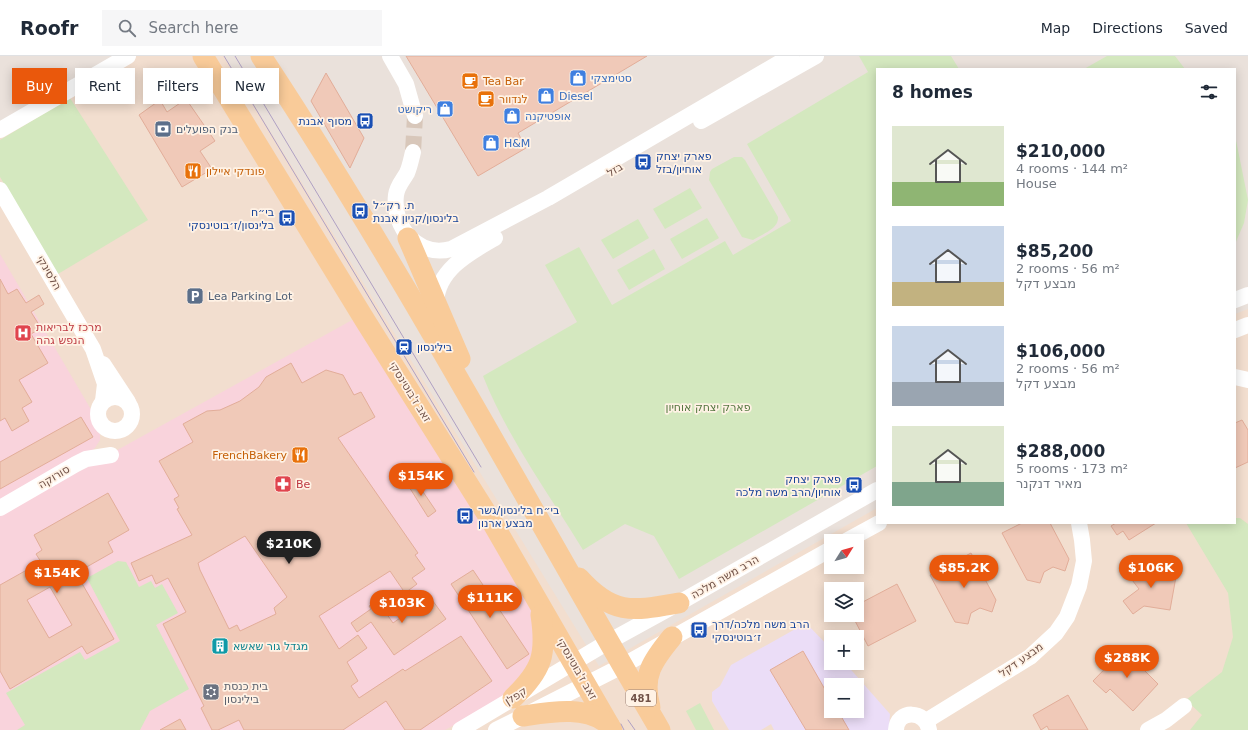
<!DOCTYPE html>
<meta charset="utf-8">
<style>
:root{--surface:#fff;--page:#f6f6f7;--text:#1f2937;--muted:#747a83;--line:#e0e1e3;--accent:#ea580c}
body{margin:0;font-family:"DejaVu Sans","Noto Sans Hebrew",sans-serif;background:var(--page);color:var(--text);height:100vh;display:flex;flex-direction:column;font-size:15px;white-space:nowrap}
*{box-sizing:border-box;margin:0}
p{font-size:13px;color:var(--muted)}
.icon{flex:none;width:22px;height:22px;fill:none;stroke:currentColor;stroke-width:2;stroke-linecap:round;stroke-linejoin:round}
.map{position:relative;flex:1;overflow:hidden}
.side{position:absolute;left:876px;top:12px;width:360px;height:456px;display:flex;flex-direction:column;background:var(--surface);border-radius:0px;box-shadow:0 2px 10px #0003}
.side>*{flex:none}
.banner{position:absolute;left:12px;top:12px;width:380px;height:36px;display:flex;gap:8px}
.needle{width:26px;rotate:53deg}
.buttons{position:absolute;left:824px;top:478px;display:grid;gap:8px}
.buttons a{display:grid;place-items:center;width:40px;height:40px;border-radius:0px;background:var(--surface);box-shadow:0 2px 10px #0003;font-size:20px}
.price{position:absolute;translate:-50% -34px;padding:0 9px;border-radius:14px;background:var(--accent);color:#fff;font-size:13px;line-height:26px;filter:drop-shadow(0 1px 2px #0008)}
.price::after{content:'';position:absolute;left:50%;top:24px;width:12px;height:9px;margin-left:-6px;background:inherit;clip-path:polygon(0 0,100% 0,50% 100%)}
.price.selected{background:#222;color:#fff}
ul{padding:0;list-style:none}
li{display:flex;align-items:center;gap:12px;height:100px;padding:0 16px}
li span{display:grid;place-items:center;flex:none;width:112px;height:80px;border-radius:0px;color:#555}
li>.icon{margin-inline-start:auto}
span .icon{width:48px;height:48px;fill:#fffc;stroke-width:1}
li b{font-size:17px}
h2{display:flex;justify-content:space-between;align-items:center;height:48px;padding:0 16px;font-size:17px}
.tag{padding:0 14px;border-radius:0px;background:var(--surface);box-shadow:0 2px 10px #0003;font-size:14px;line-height:36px}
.tag.selected{background:var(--accent);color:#fff}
header{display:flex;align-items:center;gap:24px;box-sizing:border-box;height:56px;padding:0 20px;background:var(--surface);border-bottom:1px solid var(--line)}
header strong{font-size:19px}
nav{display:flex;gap:22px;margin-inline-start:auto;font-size:14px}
.search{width:280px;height:36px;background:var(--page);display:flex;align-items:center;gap:10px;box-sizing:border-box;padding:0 14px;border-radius:0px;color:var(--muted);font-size:15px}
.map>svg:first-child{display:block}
.residential{fill:#f2decf;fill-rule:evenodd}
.industrial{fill:#eae1db}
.education{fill:#ebddf7;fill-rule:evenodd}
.medical{fill:#f9d3dc}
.green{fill:#d4e8bf}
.building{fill:#f0c9b8;stroke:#e2ad99;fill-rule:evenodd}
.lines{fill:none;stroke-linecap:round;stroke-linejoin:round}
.minor-tunnel{stroke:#d8c7ba;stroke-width:16;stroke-dasharray:16 8;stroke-linecap:butt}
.minor{stroke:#fff;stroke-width:16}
.major{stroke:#f9cb99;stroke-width:21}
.tram{stroke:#afa0c3;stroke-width:1}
.labels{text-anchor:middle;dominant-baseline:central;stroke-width:3.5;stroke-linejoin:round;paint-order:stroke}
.shield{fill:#fff2e5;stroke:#9c8277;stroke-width:1}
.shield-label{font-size:10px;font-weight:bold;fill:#715248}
.shop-label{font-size:11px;fill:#366cbe;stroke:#fff2e5;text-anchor:start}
.food-label{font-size:11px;fill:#c56008;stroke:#fff2e5;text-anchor:start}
.transit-label{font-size:11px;fill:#164399;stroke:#fff2e5;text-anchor:start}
.service-label{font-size:11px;fill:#4e5e75;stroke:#fff2e5;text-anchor:start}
.street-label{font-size:11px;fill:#715248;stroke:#fff2e5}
.health-label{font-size:11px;fill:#be3a42;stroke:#fff2e5;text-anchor:start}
.park-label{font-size:11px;fill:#567741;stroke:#fff2e5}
.culture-label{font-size:11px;fill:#0d838f;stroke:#fff2e5;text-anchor:start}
.worship-label{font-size:11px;fill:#5b616d;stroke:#fff2e5;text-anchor:start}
</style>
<header>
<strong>Roofr</strong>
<div class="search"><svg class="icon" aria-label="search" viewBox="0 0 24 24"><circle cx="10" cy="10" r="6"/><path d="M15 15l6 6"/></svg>Search here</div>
<nav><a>Map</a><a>Directions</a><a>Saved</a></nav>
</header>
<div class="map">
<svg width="1248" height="674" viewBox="0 0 1248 674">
<rect width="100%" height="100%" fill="#fbeee0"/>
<!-- residential -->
<path class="residential" d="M0 0H1248V674H0ZM877 13H1235V467H877ZM831 485H857V511H831ZM831 533H857V559H831ZM831 581H857V607H831ZM831 629H857V655H831Z"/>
<!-- industrial -->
<g class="industrial">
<polygon points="0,0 129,0 0,74"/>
<polygon points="224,0 1248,0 1248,253 1235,258 1235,13 877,13 877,452 599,610"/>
</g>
<!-- education -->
<path class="education" d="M806 567 831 593V607H845L890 658 889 674H774L771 668 761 674H729L712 645V636L720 630 731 609ZM831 629H857V655H831Z"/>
<!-- medical -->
<g class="medical">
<polygon points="0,198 93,357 100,377 100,384 95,392 86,399 0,448"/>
<polygon points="354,263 528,538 540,588 511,638 445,674 0,674 0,459"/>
</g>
<!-- green -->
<g class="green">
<path d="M859 0H951L959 13H877V410L679 523 654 480 625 468 583 494C549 438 507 381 483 320L577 266 545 209 579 191 612 249 725 185 733 199 791 165 747 88 868 16Z"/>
<polygon points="1107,0 1175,0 1185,13 1084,13"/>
<polygon points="70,42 148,164 58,218 0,121 0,84"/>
<polygon points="1235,79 1248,144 1244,167 1235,188"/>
<path d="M734 101H742L745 104 778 161C779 173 762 178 753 184L742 181 709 124 710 116 712 113Z"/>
<polygon points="690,132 702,152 665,173 653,153"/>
<polygon points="707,162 719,182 682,203 670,183"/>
<polygon points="638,163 649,182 613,203 601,184"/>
<polygon points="654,193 665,213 629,234 617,214"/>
<polygon points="1235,462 1240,462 1248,468 1248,674 1190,674 1202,659 1186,644 1222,616 1233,581 1228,537 1186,467 1235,467"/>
<polygon points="118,505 126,506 139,531 151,525 155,532 162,528 178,557 156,569 189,633 150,655 140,674 17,674 25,669 6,637 80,596 85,604 120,585 87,522"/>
<polygon points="700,647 714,674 696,674 686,655"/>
</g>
<!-- building -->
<g class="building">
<polygon points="406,0 647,0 518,77 526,92 478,120"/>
<polygon points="326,17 364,82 350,112 311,45"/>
<polygon points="186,43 215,85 200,95 212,113 182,131 139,59 160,44 167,56"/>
<polygon points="0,223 8,238 17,233 26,247 39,239 44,248 31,256 41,272 31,278 48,307 19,324 32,346 22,352 29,365 12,375 5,362 0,365"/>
<path d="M291 307 302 327 326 314 343 319 354 339 361 336 375 361 338 382 418 497 415 499 425 513 412 522 417 528 405 537 390 515 319 560 339 593 358 579 367 592 347 606 358 625 351 630 359 642 403 613 405 615 461 580 492 625 420 674H405L386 645 343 674H244L239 664 218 674H212L201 652 204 650 163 568 186 556 168 522 156 528 152 519 139 525 131 507 192 479 177 453 179 452 174 443 179 440 159 405 193 386 183 368 207 355 220 354 240 345 259 331 266 321ZM245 480 287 541 274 552 276 558 240 575 237 569 229 573 200 514 198 507Z"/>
<polygon points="81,361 93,381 0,433 0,406"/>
<polygon points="1242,364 1248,374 1248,406 1235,412 1235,367"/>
<polygon points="413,421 436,455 428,461 406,426"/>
<path d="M108 437 129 474 108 486 113 496 76 517 114 583 87 598 82 590 10 633 0 615V529L41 506 36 498 42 494 34 479ZM50 531 72 569 49 582 27 544Z"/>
<polygon points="1022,467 1050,467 1069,503 1065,515 1053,511 1044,516 1040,527 1027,524 1002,477"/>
<polygon points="1116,467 1156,467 1129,484 1123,475 1117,479 1111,470"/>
<polygon points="971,497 996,544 992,556 980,552 971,557 968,568 955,566 930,519"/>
<polygon points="1139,506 1145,515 1148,513 1156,523 1158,512 1177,515 1170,554 1144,550 1133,558 1123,545 1139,533 1126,516"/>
<polygon points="473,514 529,598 507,613 451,528"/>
<polygon points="897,528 916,565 868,590 852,559 857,559 857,549"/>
<polygon points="430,541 446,563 394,599 371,566 357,576 351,567 371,553 369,550 377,544 393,567"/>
<polygon points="1127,590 1140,602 1136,606 1158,628 1133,655 1110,633 1106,637 1093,625"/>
<polygon points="803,595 831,644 831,655 838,655 849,674 806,674 770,614"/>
<polygon points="1068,639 1088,674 1049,674 1047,670 1041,674 1033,659"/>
<polygon points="180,663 186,674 160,674"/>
</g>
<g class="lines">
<!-- minor-tunnel -->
<polyline class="minor-tunnel" points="413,96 415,60"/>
<!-- minor -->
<g class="minor">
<polyline points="390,0 406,28 415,60"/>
<polyline points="701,65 816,0"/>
<polyline points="0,74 128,0"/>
<path d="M413 96C411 104 410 110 407 117 403 124 397 130 396 139 392 171 418 202 451 193L548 142 791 0"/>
<polyline points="0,134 93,293 105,328 103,345"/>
<polyline points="1235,244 1248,239"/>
<path d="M436 247C437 214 469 197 495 182"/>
<polyline points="1235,274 1248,269"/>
<polyline points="103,308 128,346"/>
<polyline points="1235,321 1248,324"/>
<circle cx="115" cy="358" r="17"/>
<polyline points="0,452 76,408 86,403 111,399"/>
<polyline points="846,485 879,467"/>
<polyline points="926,665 1030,601 1056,577 1067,561 1079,530 1084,505 1082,484 1079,467"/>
<polyline points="460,674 608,586 679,547 877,434"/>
<polyline points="496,674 622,610 831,493"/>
<path d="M896 674C897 653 926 654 929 674"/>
<polyline points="1148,674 1166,664 1184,650"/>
</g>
<!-- major -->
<g class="major">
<polyline points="203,0 366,266 492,466 612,674"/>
<path d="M261 0C405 218 528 449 660 674"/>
<polyline points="408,182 460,303"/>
<path d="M579 522C613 560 633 555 679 547"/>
<path d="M513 642C542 614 547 599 541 559"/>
<path d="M650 651C641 620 653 604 672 581"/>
<path d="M523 660C550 656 587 649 609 669"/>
</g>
<!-- tram -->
<g class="tram">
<polyline points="224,0 474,416"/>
<polyline points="235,0 481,411"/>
<polyline points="628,664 635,674"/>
<polyline points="621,668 624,674"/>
</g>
</g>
<!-- icons -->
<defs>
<g id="shop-square" transform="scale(0.9)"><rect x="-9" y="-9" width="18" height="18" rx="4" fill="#3f7fe0" stroke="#fff2e5"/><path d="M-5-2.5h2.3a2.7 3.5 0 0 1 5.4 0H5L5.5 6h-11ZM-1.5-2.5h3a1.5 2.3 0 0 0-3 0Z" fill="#fff"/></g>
<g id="cafe-square" transform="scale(0.9)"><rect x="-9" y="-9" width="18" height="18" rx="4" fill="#e8710a" stroke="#fff2e5"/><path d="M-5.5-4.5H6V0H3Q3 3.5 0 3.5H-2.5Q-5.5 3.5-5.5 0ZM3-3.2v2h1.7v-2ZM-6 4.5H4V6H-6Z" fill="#fff"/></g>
<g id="bus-square" transform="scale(0.9)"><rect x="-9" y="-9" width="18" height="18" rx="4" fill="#1a4fb4" stroke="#fff2e5"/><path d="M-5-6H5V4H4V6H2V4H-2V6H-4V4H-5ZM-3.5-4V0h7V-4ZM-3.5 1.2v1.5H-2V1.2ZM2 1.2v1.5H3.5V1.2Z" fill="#fff"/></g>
<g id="bank-square" transform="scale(0.9)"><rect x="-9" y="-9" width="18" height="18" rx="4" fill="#5c6f8a" stroke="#fff2e5"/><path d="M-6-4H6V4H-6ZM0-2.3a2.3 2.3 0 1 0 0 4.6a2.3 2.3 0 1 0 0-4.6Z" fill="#fff"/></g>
<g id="restaurant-square" transform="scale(0.9)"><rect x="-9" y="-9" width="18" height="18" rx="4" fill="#e8710a" stroke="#fff2e5"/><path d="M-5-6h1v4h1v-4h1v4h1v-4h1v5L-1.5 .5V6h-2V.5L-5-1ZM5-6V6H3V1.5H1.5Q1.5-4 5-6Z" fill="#fff"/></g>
<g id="parking-square" transform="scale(0.9)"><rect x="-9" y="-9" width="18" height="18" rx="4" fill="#5c6f8a" stroke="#fff2e5"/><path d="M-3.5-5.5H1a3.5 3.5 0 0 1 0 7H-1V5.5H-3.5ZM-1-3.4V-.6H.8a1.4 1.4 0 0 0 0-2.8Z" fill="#fff"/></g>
<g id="hospital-square" transform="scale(0.9)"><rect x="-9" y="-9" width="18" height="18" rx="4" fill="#e0444e" stroke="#fff2e5"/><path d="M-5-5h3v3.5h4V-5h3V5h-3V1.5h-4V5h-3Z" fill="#fff"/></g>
<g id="station-square" transform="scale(0.9)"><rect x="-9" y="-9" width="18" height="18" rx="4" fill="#1a4fb4" stroke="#fff2e5"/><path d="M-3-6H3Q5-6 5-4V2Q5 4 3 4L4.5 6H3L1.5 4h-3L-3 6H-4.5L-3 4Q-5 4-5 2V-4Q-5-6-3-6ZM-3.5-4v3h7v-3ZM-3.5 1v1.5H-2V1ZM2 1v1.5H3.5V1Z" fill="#fff"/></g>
<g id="pharmacy-square" transform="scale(0.9)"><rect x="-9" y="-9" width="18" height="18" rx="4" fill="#e0444e" stroke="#fff2e5"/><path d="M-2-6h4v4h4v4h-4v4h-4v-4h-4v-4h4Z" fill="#fff"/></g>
<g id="building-square" transform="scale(0.9)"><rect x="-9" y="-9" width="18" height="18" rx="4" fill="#0f9aa8" stroke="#fff2e5"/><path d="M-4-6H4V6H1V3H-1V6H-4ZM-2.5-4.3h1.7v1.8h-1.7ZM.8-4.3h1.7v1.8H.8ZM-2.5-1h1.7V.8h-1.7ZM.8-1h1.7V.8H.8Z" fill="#fff"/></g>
<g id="synagogue-square" transform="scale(0.9)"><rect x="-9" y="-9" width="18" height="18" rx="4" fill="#6b7280" stroke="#fff2e5"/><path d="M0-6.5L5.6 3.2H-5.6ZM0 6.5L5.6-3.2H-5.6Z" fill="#fff"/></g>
</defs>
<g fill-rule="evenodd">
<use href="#shop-square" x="578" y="22"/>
<use href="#cafe-square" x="470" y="25"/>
<use href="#shop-square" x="546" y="40"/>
<use href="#cafe-square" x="486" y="43"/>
<use href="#shop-square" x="445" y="53"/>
<use href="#shop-square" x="512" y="60"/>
<use href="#bus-square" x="365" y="65"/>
<use href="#bank-square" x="163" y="73"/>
<use href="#shop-square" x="491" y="87"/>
<use href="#bus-square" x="643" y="106"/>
<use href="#restaurant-square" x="193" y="115"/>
<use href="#bus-square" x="360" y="155"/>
<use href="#bus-square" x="287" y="162"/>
<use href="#parking-square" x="195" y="240"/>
<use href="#hospital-square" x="23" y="277"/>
<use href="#station-square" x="404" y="291"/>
<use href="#restaurant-square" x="300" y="399"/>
<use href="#pharmacy-square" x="283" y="428"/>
<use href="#bus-square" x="854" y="429"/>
<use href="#bus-square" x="465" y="460"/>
<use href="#bus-square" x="699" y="574"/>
<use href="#building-square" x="220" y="590"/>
<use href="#synagogue-square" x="211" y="636"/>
</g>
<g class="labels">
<!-- shield labels -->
<rect class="shield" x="626" y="634" width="30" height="16" rx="3"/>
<g class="shield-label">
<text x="641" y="642">481</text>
</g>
<!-- shop labels -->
<g class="shop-label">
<text x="591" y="22">סטימצקי</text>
<text x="559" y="40">Diesel</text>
<text x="432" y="53" text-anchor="end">ריקושט</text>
<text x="525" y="60">אופטיקנה</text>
<text x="504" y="87">H&amp;M</text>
</g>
<!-- food labels -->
<g class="food-label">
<text x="483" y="25">Tea Bar</text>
<text x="499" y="43">לנדוור</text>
<text x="206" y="115">פונדקי איילון</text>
<text x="287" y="399" text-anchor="end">FrenchBakery</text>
</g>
<!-- transit labels -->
<g class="transit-label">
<text x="352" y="65" text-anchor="end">מסוף אבנת</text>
<text x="656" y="100">פארק יצחק<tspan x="656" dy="13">אוחיון/בזל</tspan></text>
<text x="373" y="149">ת. רק״ל<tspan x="373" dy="13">בלינסון/קניון אבנת</tspan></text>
<text x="274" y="156" text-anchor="end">בי״ח<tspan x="274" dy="13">בלינסון/ז׳בוטינסקי</tspan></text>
<text x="417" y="291">בילינסון</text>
<text x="841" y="423" text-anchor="end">פארק יצחק<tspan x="841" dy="13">אוחיון/הרב משה מלכה</tspan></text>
<text x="478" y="454">בי״ח בלינסון/גשר<tspan x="478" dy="13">מבצע ארנון</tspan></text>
<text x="712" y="568">הרב משה מלכה/דרך<tspan x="712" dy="13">ז׳בוטינסקי</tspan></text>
</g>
<!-- service labels -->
<g class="service-label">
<text x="176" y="73">בנק הפועלים</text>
<text x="208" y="240">Lea Parking Lot</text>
</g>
<!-- street labels -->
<g class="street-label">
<text transform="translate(615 114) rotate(-30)">בזל</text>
<text transform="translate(49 217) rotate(60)">הלסינקי</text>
<text transform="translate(410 336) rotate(58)">זאב ז'בוטינסקי</text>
<text transform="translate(54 421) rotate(-31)">סורוקה</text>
<text transform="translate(725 521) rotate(-30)">הרב משה מלכה</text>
<text transform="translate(1021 604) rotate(-35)">מבצע דקל</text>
<text transform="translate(577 613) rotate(60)">זאב ז'בוטינסקי</text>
<text transform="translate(516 640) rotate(-32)">קפלן</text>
</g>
<!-- health labels -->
<g class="health-label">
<text x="36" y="271">מרכז לבריאות<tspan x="36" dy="13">הנפש גהה</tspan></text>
<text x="296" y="428">Be</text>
</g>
<!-- park labels -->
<g class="park-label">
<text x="708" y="351">פארק יצחק אוחיון</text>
</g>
<!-- culture labels -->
<g class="culture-label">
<text x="233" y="590">מגדל גור שאשא</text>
</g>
<!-- worship labels -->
<g class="worship-label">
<text x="224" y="630">בית כנסת<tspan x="224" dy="13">בילינסון</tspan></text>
</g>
</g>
</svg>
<div class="buttons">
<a><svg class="needle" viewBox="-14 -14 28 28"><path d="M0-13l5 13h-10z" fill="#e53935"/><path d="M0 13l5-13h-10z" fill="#747a83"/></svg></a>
<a><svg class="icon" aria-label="layers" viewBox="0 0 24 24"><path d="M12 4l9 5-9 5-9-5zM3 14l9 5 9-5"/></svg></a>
<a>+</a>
<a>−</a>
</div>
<b class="price" style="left:421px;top:441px">$154K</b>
<b class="price selected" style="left:289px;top:509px">$210K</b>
<b class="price" style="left:964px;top:533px">$85.2K</b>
<b class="price" style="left:1151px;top:533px">$106K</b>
<b class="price" style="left:57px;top:538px">$154K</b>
<b class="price" style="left:490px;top:563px">$111K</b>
<b class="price" style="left:402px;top:568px">$103K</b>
<b class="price" style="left:1127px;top:623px">$288K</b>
<div class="banner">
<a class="tag selected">Buy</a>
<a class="tag">Rent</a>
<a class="tag">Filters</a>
<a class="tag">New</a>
</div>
<section class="side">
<h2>8 homes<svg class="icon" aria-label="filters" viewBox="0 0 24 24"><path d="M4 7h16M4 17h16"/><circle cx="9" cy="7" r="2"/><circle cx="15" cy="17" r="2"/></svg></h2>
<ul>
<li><span style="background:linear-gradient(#dfe7d0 70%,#8fb573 0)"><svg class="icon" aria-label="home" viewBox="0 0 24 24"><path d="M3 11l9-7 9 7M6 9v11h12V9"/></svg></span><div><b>$210,000</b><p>4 rooms · 144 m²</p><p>House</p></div></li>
<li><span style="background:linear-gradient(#c9d6e8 70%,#c2b280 0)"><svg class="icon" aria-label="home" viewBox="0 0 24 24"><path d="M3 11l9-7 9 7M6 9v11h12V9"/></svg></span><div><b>$85,200</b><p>2 rooms · 56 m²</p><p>מבצע דקל</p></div></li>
<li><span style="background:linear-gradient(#c9d6e8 70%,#9aa5b1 0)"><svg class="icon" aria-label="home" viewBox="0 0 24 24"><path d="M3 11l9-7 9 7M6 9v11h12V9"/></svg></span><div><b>$106,000</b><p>2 rooms · 56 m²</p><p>מבצע דקל</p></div></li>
<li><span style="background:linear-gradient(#dfe7d0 70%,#7fa58c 0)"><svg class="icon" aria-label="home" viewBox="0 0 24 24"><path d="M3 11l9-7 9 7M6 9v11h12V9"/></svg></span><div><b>$288,000</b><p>5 rooms · 173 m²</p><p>מאיר דנקנר</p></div></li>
</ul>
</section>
</div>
